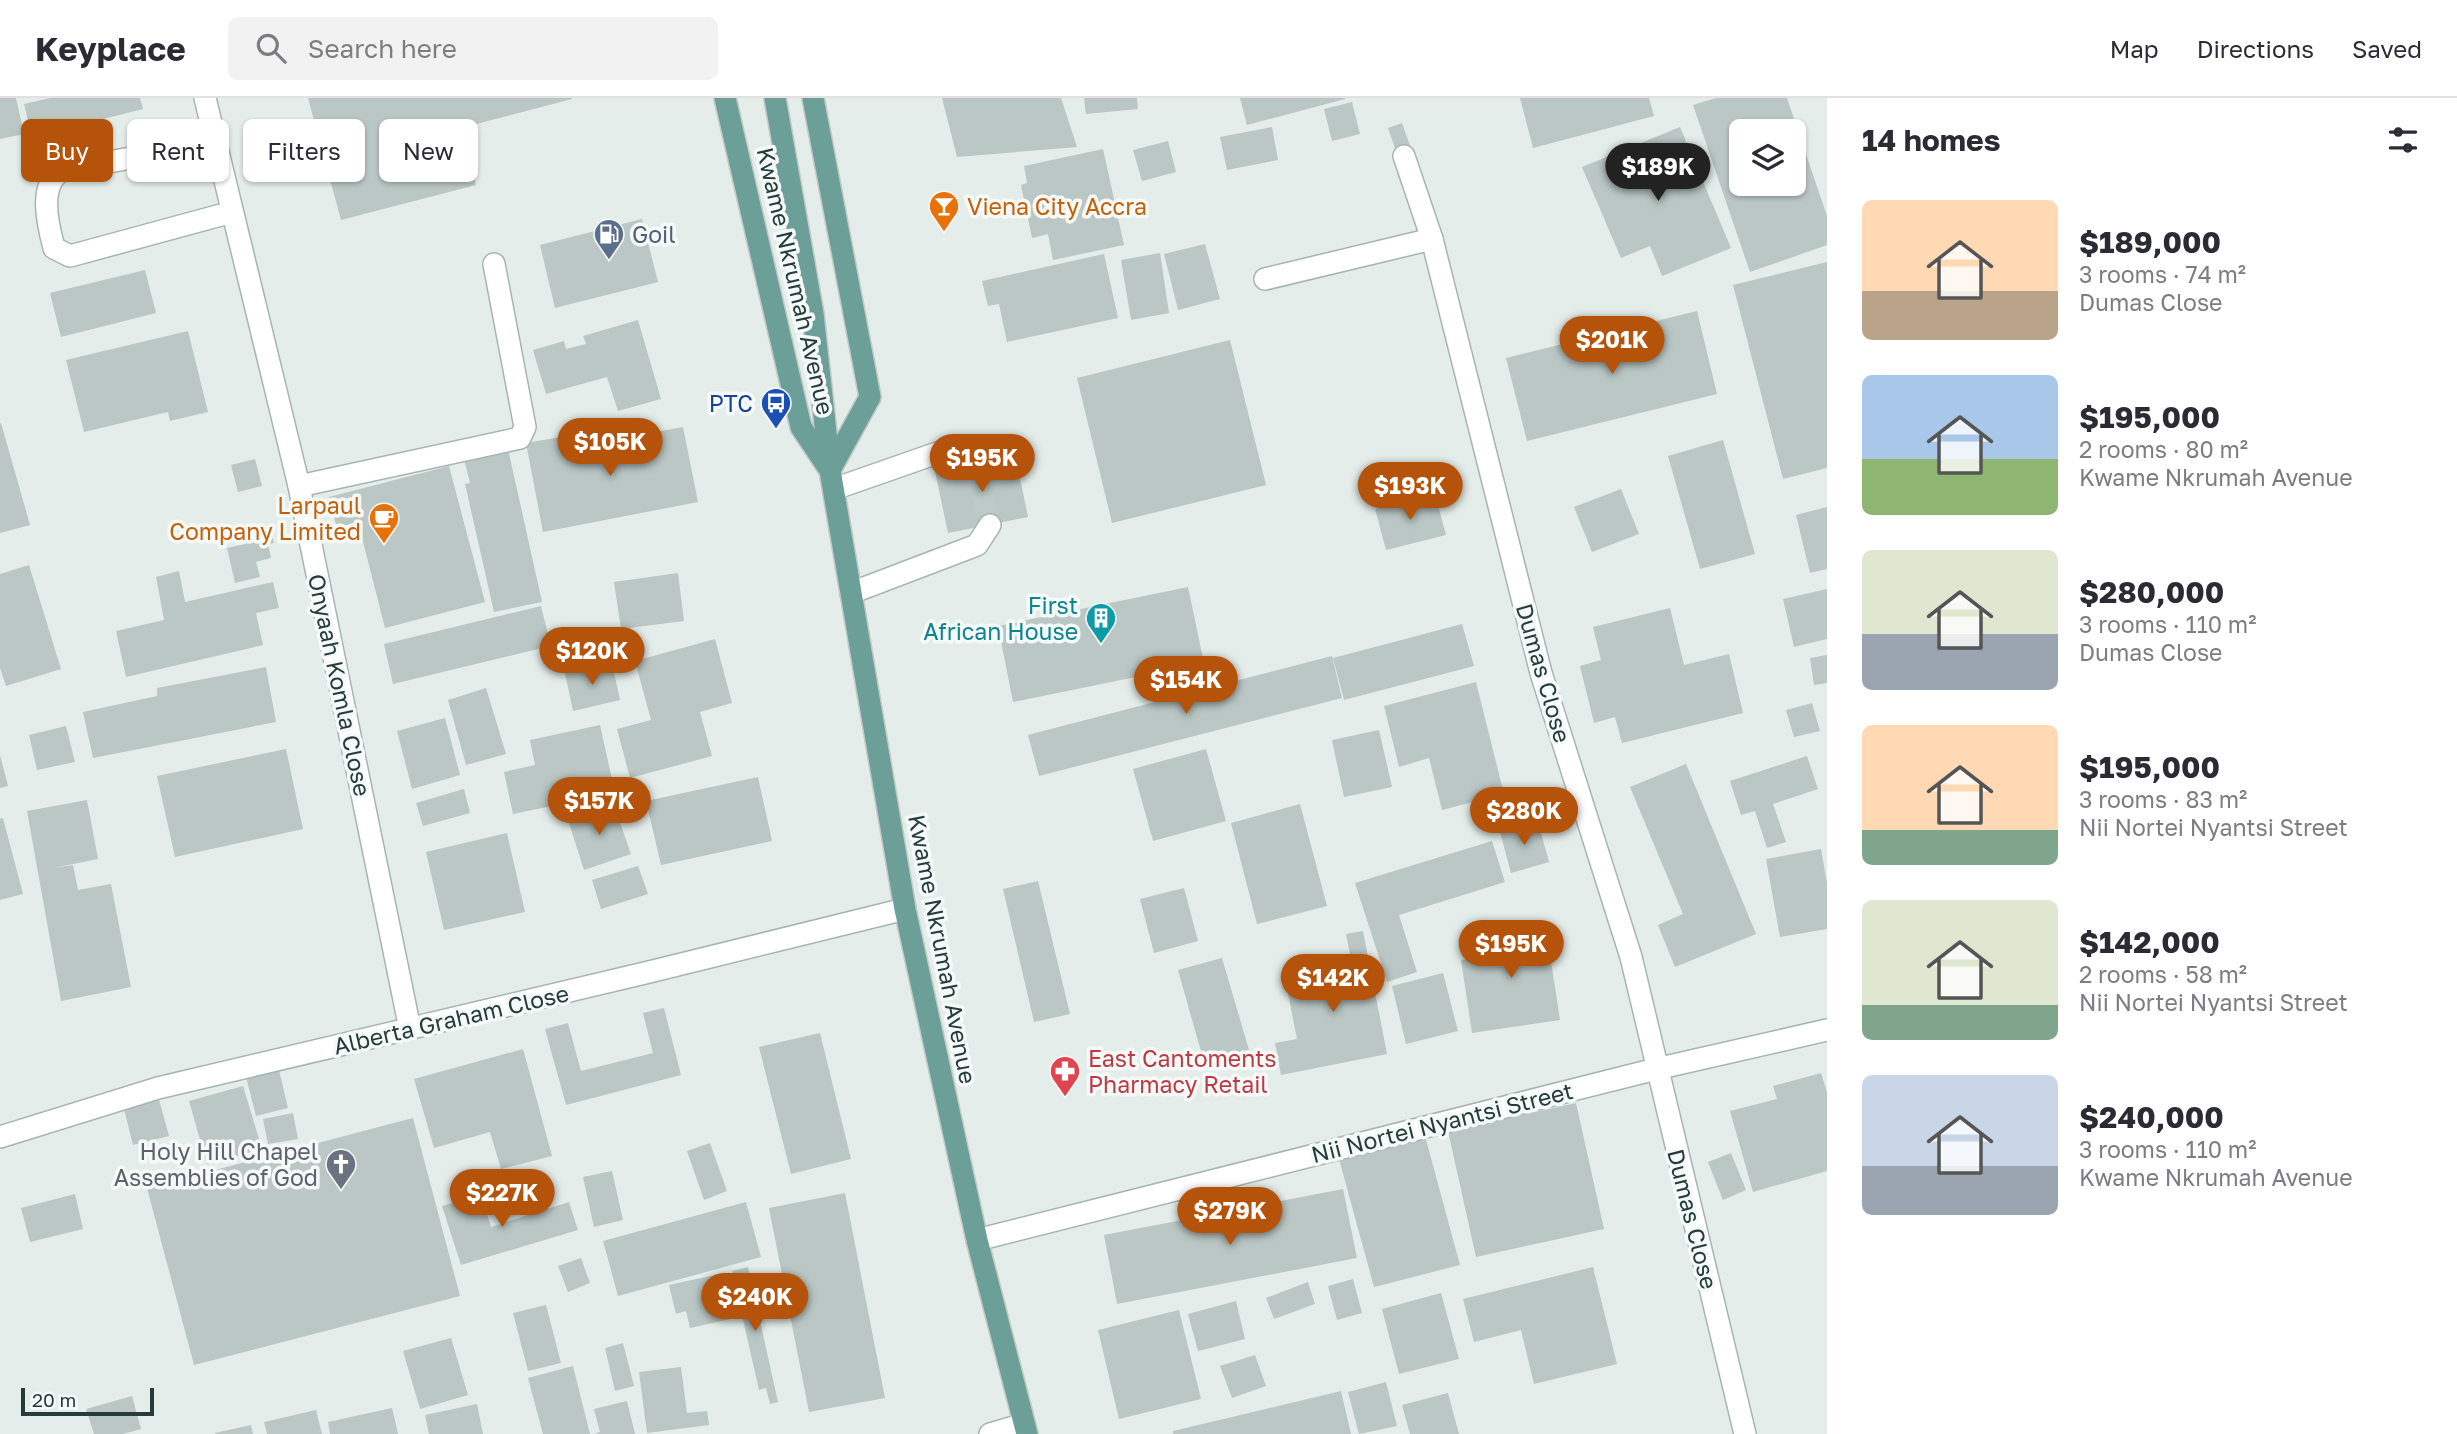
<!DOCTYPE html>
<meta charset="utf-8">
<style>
:root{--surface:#fff;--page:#f2f2f3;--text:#2b2b33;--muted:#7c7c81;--line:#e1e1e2;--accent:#b45309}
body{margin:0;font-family:"Golos Text",sans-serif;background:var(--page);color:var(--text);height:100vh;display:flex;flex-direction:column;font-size:26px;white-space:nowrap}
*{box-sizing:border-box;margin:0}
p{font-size:23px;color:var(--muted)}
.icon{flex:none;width:38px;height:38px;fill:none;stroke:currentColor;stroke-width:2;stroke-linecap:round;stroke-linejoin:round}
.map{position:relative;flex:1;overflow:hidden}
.sheet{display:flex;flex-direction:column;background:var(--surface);width:630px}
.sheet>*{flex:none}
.top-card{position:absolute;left:21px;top:21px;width:665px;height:63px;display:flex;gap:14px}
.fabs{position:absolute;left:1729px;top:21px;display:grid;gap:14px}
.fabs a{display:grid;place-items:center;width:77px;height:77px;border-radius:10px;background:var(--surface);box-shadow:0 2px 5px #0004;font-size:35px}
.scale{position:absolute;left:21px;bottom:18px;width:133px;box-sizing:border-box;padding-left:7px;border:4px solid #253d3a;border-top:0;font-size:19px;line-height:24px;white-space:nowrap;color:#253d3a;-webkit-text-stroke:5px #f5f9f8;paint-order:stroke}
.price{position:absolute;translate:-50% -60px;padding:0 16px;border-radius:24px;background:var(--accent);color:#fff;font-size:23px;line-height:46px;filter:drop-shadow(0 2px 4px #0008)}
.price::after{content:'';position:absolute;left:50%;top:42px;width:21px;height:16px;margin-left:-10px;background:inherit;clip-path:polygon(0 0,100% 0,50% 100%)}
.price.selected{background:#222;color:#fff}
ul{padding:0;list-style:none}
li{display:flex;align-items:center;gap:21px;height:175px;padding:0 35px}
li span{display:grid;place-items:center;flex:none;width:196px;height:140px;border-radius:10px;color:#555}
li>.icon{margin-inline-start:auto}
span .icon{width:84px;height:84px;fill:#fffc;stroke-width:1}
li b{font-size:30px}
h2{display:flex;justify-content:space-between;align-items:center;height:84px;padding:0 35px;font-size:30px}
.pill{padding:0 24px;border-radius:10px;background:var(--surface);box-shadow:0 2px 5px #0004;font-size:24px;line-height:63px}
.pill.selected{background:var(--accent);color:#fff}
header{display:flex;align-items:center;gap:42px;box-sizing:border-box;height:98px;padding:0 35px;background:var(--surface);border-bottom:2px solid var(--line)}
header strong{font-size:33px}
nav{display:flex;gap:38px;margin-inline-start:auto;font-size:24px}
.search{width:490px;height:63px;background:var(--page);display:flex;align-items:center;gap:18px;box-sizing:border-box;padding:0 24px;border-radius:10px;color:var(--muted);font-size:26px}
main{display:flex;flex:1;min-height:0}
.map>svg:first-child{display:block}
.building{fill:#bac7c4;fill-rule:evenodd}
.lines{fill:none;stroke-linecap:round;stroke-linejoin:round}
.minor-tunnel{stroke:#becac7;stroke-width:21;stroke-dasharray:21 10;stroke-linecap:butt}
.minor-casing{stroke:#a7b5b2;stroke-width:24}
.major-casing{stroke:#c2c9c8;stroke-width:24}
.minor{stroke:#fff;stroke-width:21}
.major{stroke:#6d9f99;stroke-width:21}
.labels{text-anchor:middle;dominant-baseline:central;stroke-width:7;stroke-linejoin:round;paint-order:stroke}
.food-label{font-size:23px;fill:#c56008;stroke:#f5f9f8;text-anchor:start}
.service-label{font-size:23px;fill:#4e5e75;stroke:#f5f9f8;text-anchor:start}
.street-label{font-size:23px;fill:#253d3a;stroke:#f5f9f8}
.transit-label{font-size:23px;fill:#164399;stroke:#f5f9f8;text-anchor:end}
.culture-label{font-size:23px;fill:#0d838f;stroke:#f5f9f8;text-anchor:end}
.health-label{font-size:23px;fill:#be3a42;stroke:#f5f9f8;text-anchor:start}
.worship-label{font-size:23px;fill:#5b616d;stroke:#f5f9f8;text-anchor:end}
</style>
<header>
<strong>Keyplace</strong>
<div class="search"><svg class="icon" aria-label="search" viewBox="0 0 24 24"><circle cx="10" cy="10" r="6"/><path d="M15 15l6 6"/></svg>Search here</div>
<nav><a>Map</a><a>Directions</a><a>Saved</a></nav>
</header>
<main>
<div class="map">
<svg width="1827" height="1336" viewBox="0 0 1827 1336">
<rect width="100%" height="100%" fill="#e4edea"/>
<!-- building -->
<g class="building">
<polygon points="0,0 16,0 24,36 0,41"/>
<polygon points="50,0 140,0 143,11 32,39 24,6"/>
<polygon points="308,0 572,0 572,1 461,30 476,87 341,122"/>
<polygon points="942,0 1061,0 1077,49 957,59"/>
<polygon points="1084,0 1137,0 1138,11 1086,16"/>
<polygon points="1240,0 1345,0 1345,1 1247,27"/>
<polygon points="1520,0 1649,0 1654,18 1533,50"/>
<path d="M1716 0H1787L1827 118V147L1750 174 1693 7ZM1741 33H1794V86H1741Z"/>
<polygon points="1352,4 1360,36 1332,43 1324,11"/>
<polygon points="1402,25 1412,53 1398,59 1388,30"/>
<polygon points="1272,29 1278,62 1227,72 1220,39"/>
<polygon points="1680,29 1731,150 1662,178 1650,148 1621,160 1582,69"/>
<polygon points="1168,43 1176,74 1142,83 1133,52"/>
<polygon points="1103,51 1124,147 1053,162 1048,136 1032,140 1021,87 1027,85 1024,68"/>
<polygon points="642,121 658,184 555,210 540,147"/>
<polygon points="1205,146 1220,201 1178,212 1164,156"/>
<polygon points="1160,155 1169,215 1131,222 1121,162"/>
<polygon points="1104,156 1118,220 1007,244 999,206 988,208 982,183"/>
<polygon points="1827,164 1827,370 1783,381 1733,187"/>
<polygon points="145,172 156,215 61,239 50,195"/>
<polygon points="1697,213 1717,296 1527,343 1506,260"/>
<polygon points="638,222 661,301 618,313 607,279 546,296 533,252 564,243 566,251 586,246 583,238"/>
<polygon points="188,233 208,314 170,323 168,314 84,334 66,262"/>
<polygon points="1230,242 1266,387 1112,425 1077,280"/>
<polygon points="1,325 30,427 0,435 0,326"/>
<polygon points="683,329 698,404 543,434 526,345 566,338 569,350"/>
<polygon points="1723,342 1755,456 1700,471 1668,358"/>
<polygon points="508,351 542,504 494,514 465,386 470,385 464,361"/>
<polygon points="1015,356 1028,419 948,435 935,373"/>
<polygon points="255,361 262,388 238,394 231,367"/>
<polygon points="449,368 485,504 385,530 358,424 337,430 329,399"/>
<polygon points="1621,391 1639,436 1592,454 1574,409"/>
<polygon points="1435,396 1446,437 1386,452 1375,411"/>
<polygon points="1827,409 1827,471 1810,475 1796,417"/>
<polygon points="270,431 274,445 268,446 271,460 256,464 260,479 235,485 227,450 246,446 244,436"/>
<polygon points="29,467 61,571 6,588 0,570 0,476"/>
<polygon points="179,473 185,504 273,484 279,510 256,515 263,547 126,579 116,533 164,522 156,479"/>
<polygon points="678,475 684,523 621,531 614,484"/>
<polygon points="1188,489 1204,565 1013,604 998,528"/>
<polygon points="1827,491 1827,541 1794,549 1783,501"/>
<polygon points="541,508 551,548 393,586 384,546"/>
<polygon points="1670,510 1684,567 1729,556 1743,615 1622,645 1615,619 1594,625 1580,568 1601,562 1593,529"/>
<polygon points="1462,526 1474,568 1344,602 1333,560"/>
<polygon points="715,541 732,605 700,614 712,658 630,680 617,631 651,622 635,563"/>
<polygon points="1827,557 1827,585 1814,587 1810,560"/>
<polygon points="1332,558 1342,600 1039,678 1028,637"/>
<polygon points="612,565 620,602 573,613 565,575"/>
<polygon points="266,569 276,624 93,660 83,614 157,598 157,590"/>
<polygon points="1476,584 1504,696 1442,712 1429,660 1399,669 1384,608"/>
<polygon points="486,590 506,656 466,667 448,602"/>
<polygon points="1812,605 1820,633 1794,639 1786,612"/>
<polygon points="445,620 460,677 412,691 397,633"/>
<polygon points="600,627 615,695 513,716 504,674 535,667 530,642"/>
<polygon points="66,628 75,664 37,672 29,637"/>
<polygon points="1379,632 1392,689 1344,699 1332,642"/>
<polygon points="286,651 303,731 175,759 157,678"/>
<polygon points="1206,651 1226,723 1153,743 1133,671"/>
<polygon points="0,657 8,688 0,690"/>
<polygon points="1807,658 1818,691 1773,706 1786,744 1767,750 1755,713 1741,717 1730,683"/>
<polygon points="1686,666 1756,836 1675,869 1658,827 1683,816 1630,689"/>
<polygon points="758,679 772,743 661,767 646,703"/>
<polygon points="464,691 470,715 423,728 416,705"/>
<polygon points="87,702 98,761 53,770 73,767 78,792 111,786 131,889 61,903 27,713"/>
<polygon points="1300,706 1327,808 1257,826 1231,725"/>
<polygon points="614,707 631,756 584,772 568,722"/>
<polygon points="3,720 23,796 0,802 0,721"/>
<polygon points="1538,724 1549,764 1511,775 1500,734"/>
<polygon points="507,735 525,814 444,832 426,754"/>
<polygon points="1492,743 1505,784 1399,817 1417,874 1387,884 1355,785"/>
<polygon points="1821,751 1827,785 1827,831 1780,839 1766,761"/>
<polygon points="638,768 648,796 601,811 592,782"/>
<polygon points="1038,783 1070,916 1034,924 1003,791"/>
<polygon points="1184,790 1198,843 1154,855 1140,801"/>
<polygon points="1545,824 1560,922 1472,935 1461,862 1484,858 1481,834"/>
<polygon points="1363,833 1387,956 1281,977 1275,945 1297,941 1284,875 1351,862 1346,836"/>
<polygon points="1222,860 1249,952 1204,964 1178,872"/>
<polygon points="1443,875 1458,933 1406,946 1392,888"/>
<polygon points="664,910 681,977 566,1007 545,931 568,925 581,973 653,955 643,915"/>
<polygon points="820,935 851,1061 791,1076 759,949"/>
<polygon points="523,951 552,1058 501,1071 490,1034 434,1050 414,981"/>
<polygon points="278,968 288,1010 256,1018 245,975"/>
<polygon points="1821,975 1827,994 1827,1073 1753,1094 1730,1013 1777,1001 1773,988"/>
<polygon points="243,988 262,1051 207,1066 189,1003"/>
<polygon points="158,998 169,1038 133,1047 123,1007"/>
<polygon points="1576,1005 1604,1131 1476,1159 1448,1033"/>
<polygon points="293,1015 298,1041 268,1046 263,1021"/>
<polygon points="413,1020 460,1198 194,1267 147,1090"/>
<polygon points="1425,1038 1460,1167 1374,1189 1339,1061"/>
<polygon points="710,1045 727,1093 704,1102 687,1053"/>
<polygon points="1731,1055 1746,1092 1723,1102 1708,1064"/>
<polygon points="612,1073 623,1122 594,1129 583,1079"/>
<polygon points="1343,1091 1357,1160 1117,1206 1104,1137"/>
<polygon points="845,1095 885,1300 809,1314 769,1110"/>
<polygon points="75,1096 83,1131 30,1144 21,1110"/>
<polygon points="481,1096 491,1129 569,1104 578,1132 461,1167 442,1108"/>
<polygon points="746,1104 761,1159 618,1198 603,1143"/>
<polygon points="581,1160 590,1185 568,1194 558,1168"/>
<polygon points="748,1169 778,1304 770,1306 766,1290 759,1292 732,1173"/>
<polygon points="1593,1169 1617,1266 1534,1286 1521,1232 1474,1244 1463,1201"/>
<polygon points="724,1175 735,1220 690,1230 686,1213 676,1216 669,1187"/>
<polygon points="1353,1181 1362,1215 1337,1222 1328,1188"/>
<polygon points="1308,1184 1315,1206 1274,1221 1266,1200"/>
<polygon points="1441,1195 1459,1261 1399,1276 1382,1211"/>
<polygon points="1236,1203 1245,1241 1198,1253 1188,1216"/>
<polygon points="546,1207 561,1265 528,1273 513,1215"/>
<polygon points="1179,1212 1201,1301 1119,1321 1098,1232"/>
<polygon points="451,1240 468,1297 420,1311 403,1253"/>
<polygon points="623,1245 634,1288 615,1293 605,1250"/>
<polygon points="1255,1257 1266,1288 1232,1300 1220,1268"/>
<polygon points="573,1268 590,1336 543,1336 528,1280"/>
<polygon points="681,1269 687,1315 707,1313 709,1327 647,1335 639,1274"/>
<polygon points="1386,1284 1397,1328 1359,1336 1348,1294"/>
<polygon points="1341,1293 1351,1336 1173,1336 1173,1333"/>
<polygon points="1448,1295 1459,1336 1410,1336 1402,1307"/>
<polygon points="132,1298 141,1331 123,1336 94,1336 86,1311"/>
<polygon points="627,1303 635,1336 594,1336 600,1334 594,1311"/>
<polygon points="477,1306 483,1336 429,1336 425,1317"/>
<polygon points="392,1310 398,1336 330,1336 328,1324"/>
<polygon points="316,1312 322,1336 267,1336 264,1324"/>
<polygon points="251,1327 253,1336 215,1336 215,1335"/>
</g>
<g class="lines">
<!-- minor-tunnel -->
<polyline class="minor-tunnel" points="974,365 990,427"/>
<!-- minor casing -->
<g class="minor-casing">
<g id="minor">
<polyline points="205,0 299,388 410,931"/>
<path d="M216 44 61 73C38 88 48 127 54 150L70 158 232 114"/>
<polyline points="1404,58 1432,141 1541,575 1631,859 1745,1336"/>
<polyline points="1265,181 1432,141"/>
<polyline points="299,388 520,340 525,329 494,166"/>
<polyline points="834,391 940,354 974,365"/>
<polyline points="851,495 977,447 990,427"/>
<polyline points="0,1039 158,990 645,875 905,811"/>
<polyline points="977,1142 1656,971 1827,932"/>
<polyline points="990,1336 1024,1326"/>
</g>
</g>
<!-- major casing -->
<g class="major-casing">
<g id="major">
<polyline points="725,0 801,329 827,368"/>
<polyline points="775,0 813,216 830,372 905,811 977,1142 1027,1336"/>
<polyline points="813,0 870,299 830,372"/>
</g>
</g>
<!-- minor -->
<use href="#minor" class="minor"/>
<!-- major -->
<use href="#major" class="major"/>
</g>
<!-- icons -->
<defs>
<g id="bar-pin" transform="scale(1.575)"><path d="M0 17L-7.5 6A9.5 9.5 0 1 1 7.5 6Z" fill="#e8710a" stroke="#f5f9f8"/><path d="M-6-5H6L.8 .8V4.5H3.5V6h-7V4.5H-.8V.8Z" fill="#fff"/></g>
<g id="fuel-pin" transform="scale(1.575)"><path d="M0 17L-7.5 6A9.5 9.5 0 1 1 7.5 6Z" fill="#5c6f8a" stroke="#f5f9f8"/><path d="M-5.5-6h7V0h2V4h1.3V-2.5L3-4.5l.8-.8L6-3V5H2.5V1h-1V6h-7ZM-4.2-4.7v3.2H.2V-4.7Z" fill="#fff"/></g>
<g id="bus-pin" transform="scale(1.575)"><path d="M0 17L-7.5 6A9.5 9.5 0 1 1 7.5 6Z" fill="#1a4fb4" stroke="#f5f9f8"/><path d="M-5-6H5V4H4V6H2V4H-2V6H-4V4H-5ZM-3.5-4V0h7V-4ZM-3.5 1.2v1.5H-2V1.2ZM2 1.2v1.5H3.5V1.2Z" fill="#fff"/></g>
<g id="cafe-pin" transform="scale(1.575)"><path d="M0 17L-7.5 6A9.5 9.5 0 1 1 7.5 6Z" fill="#e8710a" stroke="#f5f9f8"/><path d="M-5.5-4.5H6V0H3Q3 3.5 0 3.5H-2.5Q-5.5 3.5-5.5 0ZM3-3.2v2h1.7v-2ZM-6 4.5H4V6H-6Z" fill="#fff"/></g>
<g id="building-pin" transform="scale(1.575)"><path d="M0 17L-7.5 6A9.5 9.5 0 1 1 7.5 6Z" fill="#0f9aa8" stroke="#f5f9f8"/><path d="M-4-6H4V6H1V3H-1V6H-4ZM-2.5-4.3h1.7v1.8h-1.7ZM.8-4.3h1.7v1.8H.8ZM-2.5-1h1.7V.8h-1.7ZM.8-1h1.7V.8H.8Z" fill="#fff"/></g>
<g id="pharmacy-pin" transform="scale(1.575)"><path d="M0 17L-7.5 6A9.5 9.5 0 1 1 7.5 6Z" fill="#e0444e" stroke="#f5f9f8"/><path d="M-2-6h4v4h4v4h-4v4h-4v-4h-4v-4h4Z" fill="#fff"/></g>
<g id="church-pin" transform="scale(1.575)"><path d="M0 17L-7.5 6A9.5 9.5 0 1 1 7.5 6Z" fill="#6b7280" stroke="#f5f9f8"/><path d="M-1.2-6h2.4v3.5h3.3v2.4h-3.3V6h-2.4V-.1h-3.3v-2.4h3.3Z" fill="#fff"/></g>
</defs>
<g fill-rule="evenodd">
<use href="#bar-pin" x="944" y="108"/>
<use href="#fuel-pin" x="609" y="136"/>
<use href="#bus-pin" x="776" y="305"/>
<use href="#cafe-pin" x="384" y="420"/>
<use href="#building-pin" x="1101" y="520"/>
<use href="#pharmacy-pin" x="1065" y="973"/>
<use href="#church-pin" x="341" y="1066"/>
</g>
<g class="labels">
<!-- food labels -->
<g class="food-label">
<text x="967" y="108">Viena City Accra</text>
<text x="361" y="407" text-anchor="end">Larpaul<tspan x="361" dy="26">Company Limited</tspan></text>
</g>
<!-- service labels -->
<g class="service-label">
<text x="632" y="136">Goil</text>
</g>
<!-- street labels -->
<g class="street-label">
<text transform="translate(796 183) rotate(77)">Kwame Nkrumah Avenue</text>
<text transform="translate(1544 575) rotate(74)">Dumas Close</text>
<text transform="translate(340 587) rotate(78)">Onyaah Komla Close</text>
<text transform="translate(943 851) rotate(79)">Kwame Nkrumah Avenue</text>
<text transform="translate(451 921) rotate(-13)">Alberta Graham Close</text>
<text transform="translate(1442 1024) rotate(-14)">Nii Nortei Nyantsi Street</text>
<text transform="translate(1693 1121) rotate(76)">Dumas Close</text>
</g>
<!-- transit labels -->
<g class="transit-label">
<text x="753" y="305">PTC</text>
</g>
<!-- culture labels -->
<g class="culture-label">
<text x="1078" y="507">First<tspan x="1078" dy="26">African House</tspan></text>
</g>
<!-- health labels -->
<g class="health-label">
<text x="1088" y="960">East Cantoments<tspan x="1088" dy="26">Pharmacy Retail</tspan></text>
</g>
<!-- worship labels -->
<g class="worship-label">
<text x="318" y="1053">Holy Hill Chapel<tspan x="318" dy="26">Assemblies of God</tspan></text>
</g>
</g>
</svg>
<div class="fabs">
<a><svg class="icon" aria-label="layers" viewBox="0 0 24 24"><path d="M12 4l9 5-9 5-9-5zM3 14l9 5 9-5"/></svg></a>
</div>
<div class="scale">20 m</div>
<b class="price selected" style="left:1658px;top:105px">$189K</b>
<b class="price" style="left:1612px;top:278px">$201K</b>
<b class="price" style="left:610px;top:380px">$105K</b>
<b class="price" style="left:982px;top:396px">$195K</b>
<b class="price" style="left:1410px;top:424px">$193K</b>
<b class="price" style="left:592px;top:589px">$120K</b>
<b class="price" style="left:1186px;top:618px">$154K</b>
<b class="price" style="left:599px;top:739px">$157K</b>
<b class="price" style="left:1524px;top:749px">$280K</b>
<b class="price" style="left:1511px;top:882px">$195K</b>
<b class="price" style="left:1333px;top:916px">$142K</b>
<b class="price" style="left:502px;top:1131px">$227K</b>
<b class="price" style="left:1230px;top:1149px">$279K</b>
<b class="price" style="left:755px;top:1235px">$240K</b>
<div class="top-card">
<a class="pill selected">Buy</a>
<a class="pill">Rent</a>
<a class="pill">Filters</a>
<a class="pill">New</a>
</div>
</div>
<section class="sheet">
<h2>14 homes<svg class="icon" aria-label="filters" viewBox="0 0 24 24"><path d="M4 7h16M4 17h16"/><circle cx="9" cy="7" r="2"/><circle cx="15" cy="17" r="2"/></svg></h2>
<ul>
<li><span style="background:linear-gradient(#ffd9b3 65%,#b9a48a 0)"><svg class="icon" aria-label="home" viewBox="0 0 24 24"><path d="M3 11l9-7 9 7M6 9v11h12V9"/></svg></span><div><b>$189,000</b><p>3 rooms · 74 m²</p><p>Dumas Close</p></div></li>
<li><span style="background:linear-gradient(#a9c7e8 60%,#8fb573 0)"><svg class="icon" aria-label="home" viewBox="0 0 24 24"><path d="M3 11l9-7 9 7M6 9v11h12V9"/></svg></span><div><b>$195,000</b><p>2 rooms · 80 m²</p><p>Kwame Nkrumah Avenue</p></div></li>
<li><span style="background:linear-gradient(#dfe7d0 60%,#9aa5b1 0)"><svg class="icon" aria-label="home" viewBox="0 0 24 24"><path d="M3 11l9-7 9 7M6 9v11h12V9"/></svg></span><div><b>$280,000</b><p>3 rooms · 110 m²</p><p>Dumas Close</p></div></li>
<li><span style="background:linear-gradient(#ffd9b3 75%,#7fa58c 0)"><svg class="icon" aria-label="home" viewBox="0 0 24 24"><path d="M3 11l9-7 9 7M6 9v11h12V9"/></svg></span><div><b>$195,000</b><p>3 rooms · 83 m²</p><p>Nii Nortei Nyantsi Street</p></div></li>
<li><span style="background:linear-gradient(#dfe7d0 75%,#7fa58c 0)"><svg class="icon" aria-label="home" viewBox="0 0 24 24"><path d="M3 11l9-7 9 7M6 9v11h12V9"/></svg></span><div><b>$142,000</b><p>2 rooms · 58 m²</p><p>Nii Nortei Nyantsi Street</p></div></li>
<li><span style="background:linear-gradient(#c9d6e8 65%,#9aa5b1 0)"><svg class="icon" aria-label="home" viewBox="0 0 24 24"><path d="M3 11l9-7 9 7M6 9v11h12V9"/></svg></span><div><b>$240,000</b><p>3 rooms · 110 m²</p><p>Kwame Nkrumah Avenue</p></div></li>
</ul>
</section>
</main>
